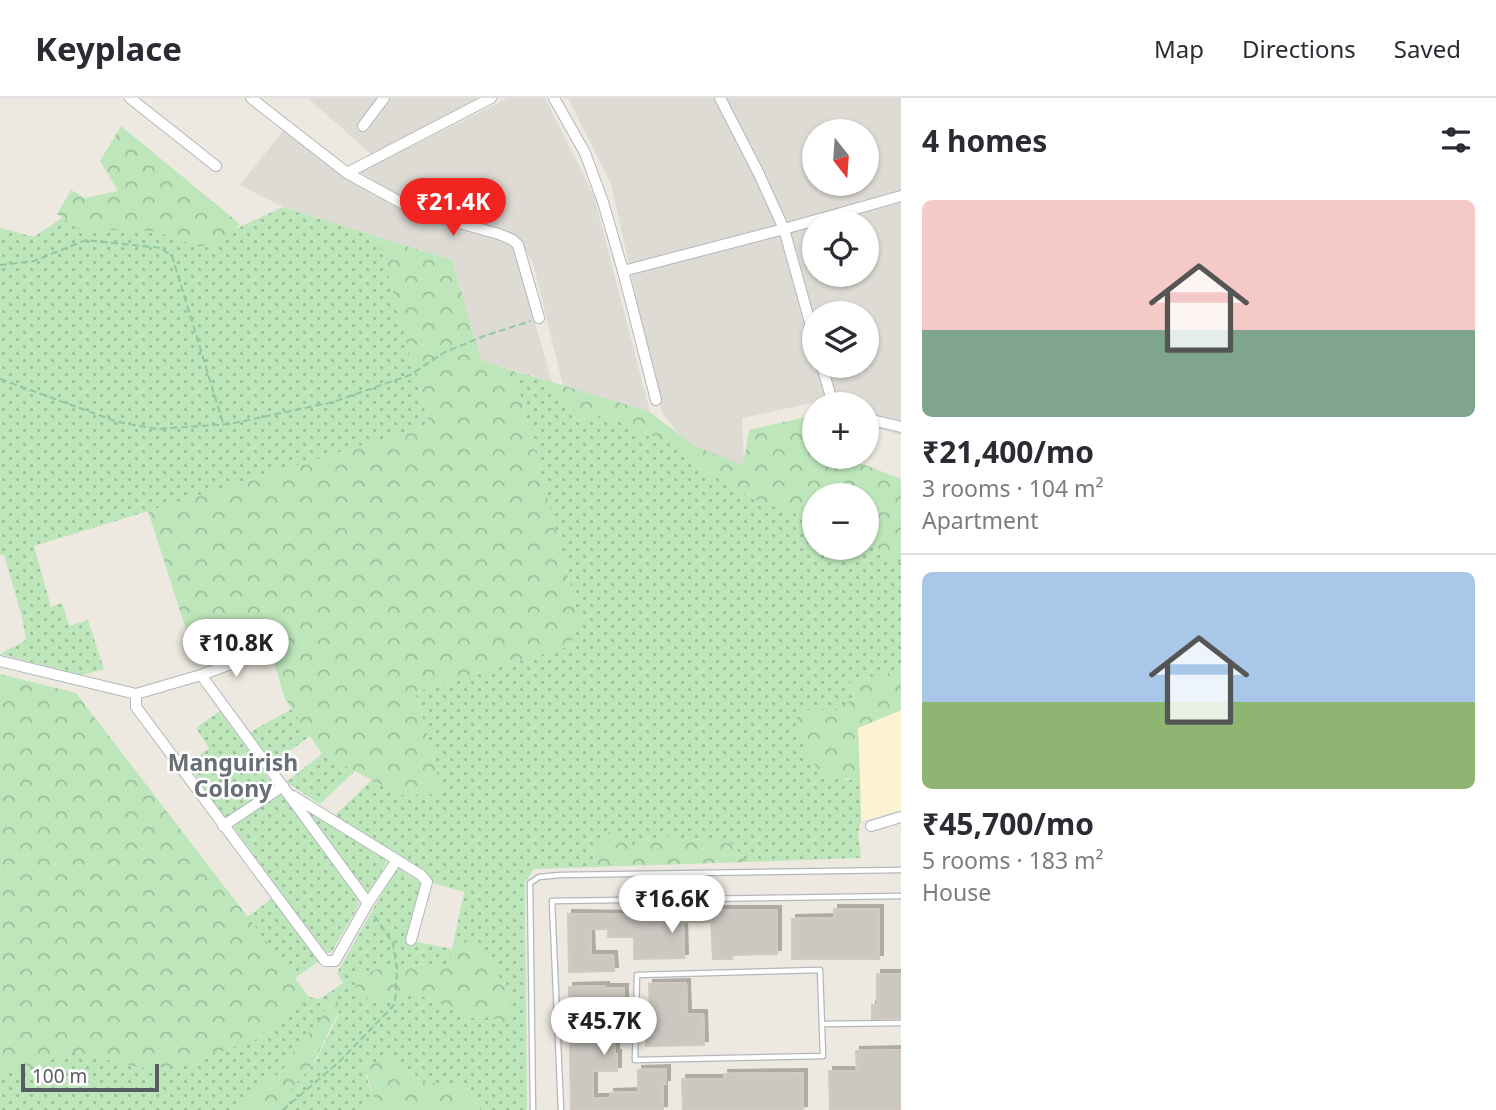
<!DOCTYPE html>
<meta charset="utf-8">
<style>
:root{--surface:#fff;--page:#f2f2f3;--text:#2b2b33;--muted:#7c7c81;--line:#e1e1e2;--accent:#f02522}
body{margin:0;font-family:"Noto Sans",sans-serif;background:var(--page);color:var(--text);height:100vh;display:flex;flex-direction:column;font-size:26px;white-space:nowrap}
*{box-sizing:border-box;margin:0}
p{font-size:23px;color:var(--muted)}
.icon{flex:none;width:38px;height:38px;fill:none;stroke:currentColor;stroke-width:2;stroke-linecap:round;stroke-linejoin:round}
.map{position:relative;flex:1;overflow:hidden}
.side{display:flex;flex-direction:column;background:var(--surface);width:595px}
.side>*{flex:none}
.needle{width:46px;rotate:163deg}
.tools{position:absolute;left:802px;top:21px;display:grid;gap:14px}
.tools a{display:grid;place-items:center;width:77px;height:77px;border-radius:50%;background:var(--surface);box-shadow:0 2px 5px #0004;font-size:35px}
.scale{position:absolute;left:21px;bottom:18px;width:138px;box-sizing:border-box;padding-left:7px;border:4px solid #595d62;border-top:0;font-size:19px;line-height:24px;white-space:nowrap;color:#595d62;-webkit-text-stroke:5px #fff;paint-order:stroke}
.price{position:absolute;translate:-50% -60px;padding:0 16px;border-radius:24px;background:#fff;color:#222;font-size:23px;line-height:46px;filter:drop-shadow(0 2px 4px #0008)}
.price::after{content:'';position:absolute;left:50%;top:42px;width:21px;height:16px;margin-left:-10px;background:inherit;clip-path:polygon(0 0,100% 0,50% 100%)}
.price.selected{background:var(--accent);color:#fff}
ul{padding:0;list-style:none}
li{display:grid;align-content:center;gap:14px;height:371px;padding:0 21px}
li+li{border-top:2px solid var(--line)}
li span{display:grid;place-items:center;height:217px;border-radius:10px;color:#555}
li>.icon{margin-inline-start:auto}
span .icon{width:126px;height:126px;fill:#fffc;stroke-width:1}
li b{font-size:30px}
h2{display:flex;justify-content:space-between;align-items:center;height:84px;padding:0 21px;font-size:30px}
header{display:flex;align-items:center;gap:42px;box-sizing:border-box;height:98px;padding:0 35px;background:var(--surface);border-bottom:2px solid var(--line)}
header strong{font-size:33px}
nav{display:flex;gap:38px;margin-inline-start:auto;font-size:24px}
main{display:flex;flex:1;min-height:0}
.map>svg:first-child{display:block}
.commercial{fill:#fff2d2}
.industrial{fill:#dddbd4;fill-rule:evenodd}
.grass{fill:url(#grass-dots);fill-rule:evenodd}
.forest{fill:url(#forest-crowns)}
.building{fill:#ccc7c1;stroke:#d1cabe;stroke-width:2;filter:url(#shadow)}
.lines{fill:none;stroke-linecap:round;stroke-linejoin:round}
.lane-casing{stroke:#b3b7bb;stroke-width:7}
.street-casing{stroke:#b3b7bb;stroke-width:12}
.path{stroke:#93c79f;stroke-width:2;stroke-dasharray:7 3.5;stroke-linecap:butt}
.lane{stroke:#fff;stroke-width:4.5}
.street{stroke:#fff;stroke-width:10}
.labels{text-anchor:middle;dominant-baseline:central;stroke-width:5;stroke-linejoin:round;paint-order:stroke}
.neighbourhood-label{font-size:23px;font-weight:bold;fill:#696f74;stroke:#fff}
</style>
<header>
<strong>Keyplace</strong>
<nav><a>Map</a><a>Directions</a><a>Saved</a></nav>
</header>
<main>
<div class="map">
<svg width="901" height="1012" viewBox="0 0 901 1012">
<defs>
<pattern id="grass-dots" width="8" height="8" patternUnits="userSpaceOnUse" patternTransform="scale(1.75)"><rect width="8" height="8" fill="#bde6ba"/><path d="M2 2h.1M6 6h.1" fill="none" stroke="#9dbe9b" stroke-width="1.8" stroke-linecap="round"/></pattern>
<pattern id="forest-crowns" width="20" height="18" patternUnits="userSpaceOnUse" patternTransform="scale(1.75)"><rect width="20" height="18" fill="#bde6ba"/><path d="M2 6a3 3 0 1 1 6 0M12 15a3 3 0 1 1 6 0" fill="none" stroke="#9dbe9b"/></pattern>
<filter id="shadow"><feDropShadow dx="4" dy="-4" stdDeviation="0" flood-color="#0004"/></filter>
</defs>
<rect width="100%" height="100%" fill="#ede9e0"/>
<!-- commercial -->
<polygon class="commercial" points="901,612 901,712 861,723 858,630"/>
<!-- industrial -->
<g class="industrial">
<polygon points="308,0 477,0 371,56"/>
<polygon points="508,0 545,0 594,98 650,314 563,288 533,165 517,138 412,107 360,74"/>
<path d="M568 0H901V337L866 327V306H825L822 303 742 320 744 367 690 349 662 315 611 86ZM814 33H866V86H814ZM814 124H866V177H814ZM814 215H866V268H814Z"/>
<polygon points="283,33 354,85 415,119 456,132 510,144 515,154 552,284 481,262 452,162 283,109 240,87"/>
</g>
<!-- grass -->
<g class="grass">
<polygon points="283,109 378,139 429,327 34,448 51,509 62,505 69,528 88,522 104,571 82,577 0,556 26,542 22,519 4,457 0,457 0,130 34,139 75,111 205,145"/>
<path d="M514 273 542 281 562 307 578 323 604 317 670 346 696 368 756 402 814 422V450H866V443L901 465V572L850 584 854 599 838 612H805L846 682 860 681 861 723 858 734 861 760 747 764 731 745 663 738 634 747 593 755V769L534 771 525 784 527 1012H480L469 991 423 983 390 960 366 977 374 1002 365 1012H272L315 964 338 918 332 904 301 946 290 957 283 973 254 994 236 1012H0V978L76 954 141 970 255 942 309 899 320 901 343 885 337 875 397 769 424 787 407 842 452 851 464 794 433 785 424 774 334 718 372 682 401 697 434 658 415 594 570 548 580 524ZM489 857 510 902 504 926 491 919 471 920 418 896 389 903 360 898 389 867 449 866Z"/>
<polygon points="292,611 310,638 272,666 250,634"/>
<polygon points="220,613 274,688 226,722 188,666 209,650 196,630"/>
<polygon points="322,656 355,673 320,706 286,684"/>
<polygon points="280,694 357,799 359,807 331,855 325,855 233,728"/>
<polygon points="305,711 388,762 367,799"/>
<polygon points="273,800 319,863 294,881 247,819"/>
</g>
<!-- forest -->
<g class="forest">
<polygon points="121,28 240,126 221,145 200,149 154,133 78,131 57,116 71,92 85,100 118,93 100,63"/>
<polygon points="378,139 452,162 481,262 514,273 580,524 570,548 415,594 434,658 441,696 401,697 322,656 285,601 261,522 190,544 148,413 429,327"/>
<polygon points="542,281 650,314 694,348 743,367 749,332 814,317 814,359 856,359 860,365 901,381 901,465 866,443 866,397 814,397 814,422 756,402 696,368 670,346 604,317 578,323 562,307"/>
<path d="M901 572V612L858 630 860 681C848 681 831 680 821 673 808 664 799 636 794 622L805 612H838L854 599 850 584Z"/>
<polygon points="0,576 76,595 309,899 255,942 177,969 141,970 76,954 0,978"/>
<path d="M611 732 634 747 663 738 731 745 747 764 593 769C593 750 596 744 611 732Z"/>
<polygon points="468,843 489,857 510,902 513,922 504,926 491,919 471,920 418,896 389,903 367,900 360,898 355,892 358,878 389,867 449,866 452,851"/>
<polygon points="332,904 343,905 314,964 278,1006 272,1012 236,1012 254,994 283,973 290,957 301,946"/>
<polygon points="390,960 423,983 469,991 480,1012 365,1012 374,1002 365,968"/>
</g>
<!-- building -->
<g class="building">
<polygon points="834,811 879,811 879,861 792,861 792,821 834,820"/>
<polygon points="695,812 777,812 777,856 732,857 732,861 713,861 711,824 683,824 684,860 634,861 634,839 608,839 608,831 590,831 591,857 613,857 614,873 569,874 568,816 634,817 634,815 695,814"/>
<polygon points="877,876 901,876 901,920 872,921 872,907 877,907"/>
<polygon points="686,885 687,916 703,916 704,947 646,948 646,917 650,917 649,886"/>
<polygon points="605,888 605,890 624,890 624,912 609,912 609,904 592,905 592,930 615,930 615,956 617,956 617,973 593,973 593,1000 611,1000 610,995 638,994 638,972 666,971 666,986 663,986 663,1012 571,1012 569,889"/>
<polygon points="901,952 901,1012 830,1012 829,973 857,973 856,953"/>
<polygon points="803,975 803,1012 683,1012 682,981 725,981 724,976"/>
</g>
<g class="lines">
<!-- lane casing -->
<g class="lane-casing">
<g id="lane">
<polygon points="820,872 823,958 635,962 637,877"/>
<polyline points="823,926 901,925"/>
<polyline points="533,1012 530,785 539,779 560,777 901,772"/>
<polyline points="561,1012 552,803 901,798"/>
</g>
</g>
<!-- street casing -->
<g class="street-casing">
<g id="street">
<polyline points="130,0 216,68"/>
<polyline points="251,0 347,75 418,114 499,136 513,142 518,147 539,220"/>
<polyline points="554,0 585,55 603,104 623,173 656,302"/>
<polyline points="720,0 758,74 784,131 814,239"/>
<polyline points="363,28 384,0"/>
<polyline points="347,75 491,0"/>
<polyline points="623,173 784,131 901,98"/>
<polyline points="822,268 832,303 838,306"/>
<polyline points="866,319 876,323 901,329"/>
<polyline points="0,563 136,596 201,577 368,805"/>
<polyline points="201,577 261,555"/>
<polyline points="136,596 136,609 325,863 335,863 368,805 397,762"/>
<polyline points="293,698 397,762 421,777 427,784 411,842"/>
<polyline points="223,728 283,688"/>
<polyline points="871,728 901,719"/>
</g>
</g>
<!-- path -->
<g class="path">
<polyline points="0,167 34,163 86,142 161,150 172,158 223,325"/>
<polyline points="0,281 118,324 157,331 230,326 333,304 410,277 445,254 484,238 531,223"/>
<polyline points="283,1012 339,964 395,906 397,871 393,845 373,816"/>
</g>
<!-- lane -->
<use href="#lane" class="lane"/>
<!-- street -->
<use href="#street" class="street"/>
</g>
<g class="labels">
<!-- neighbourhood labels -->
<g class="neighbourhood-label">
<text x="233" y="664">Manguirish<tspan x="233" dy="26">Colony</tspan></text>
</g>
</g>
</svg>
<div class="tools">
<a><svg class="needle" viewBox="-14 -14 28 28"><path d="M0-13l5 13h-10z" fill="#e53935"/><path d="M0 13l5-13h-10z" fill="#7c7c81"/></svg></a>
<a><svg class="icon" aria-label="locate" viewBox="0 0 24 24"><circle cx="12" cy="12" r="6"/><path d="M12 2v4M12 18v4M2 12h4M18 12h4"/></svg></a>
<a><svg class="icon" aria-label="layers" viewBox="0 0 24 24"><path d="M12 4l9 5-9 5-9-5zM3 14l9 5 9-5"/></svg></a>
<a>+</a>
<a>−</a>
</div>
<div class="scale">100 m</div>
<b class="price selected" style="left:453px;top:140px">₹21.4K</b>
<b class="price" style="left:236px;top:581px">₹10.8K</b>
<b class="price" style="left:672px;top:837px">₹16.6K</b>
<b class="price" style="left:604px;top:959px">₹45.7K</b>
</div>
<section class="side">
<h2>4 homes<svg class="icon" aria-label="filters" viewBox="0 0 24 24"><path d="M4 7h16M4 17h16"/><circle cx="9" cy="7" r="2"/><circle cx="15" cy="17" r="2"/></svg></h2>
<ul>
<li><span style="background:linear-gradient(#f6c9c9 60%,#7fa58c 0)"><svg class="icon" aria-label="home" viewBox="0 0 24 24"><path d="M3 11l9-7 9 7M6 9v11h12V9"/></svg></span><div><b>₹21,400/mo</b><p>3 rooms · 104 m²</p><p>Apartment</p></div></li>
<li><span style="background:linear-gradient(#a9c7e8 60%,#8fb573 0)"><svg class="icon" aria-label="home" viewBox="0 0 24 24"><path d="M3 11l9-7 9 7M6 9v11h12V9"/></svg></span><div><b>₹45,700/mo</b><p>5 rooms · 183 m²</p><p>House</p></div></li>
</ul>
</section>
</main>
